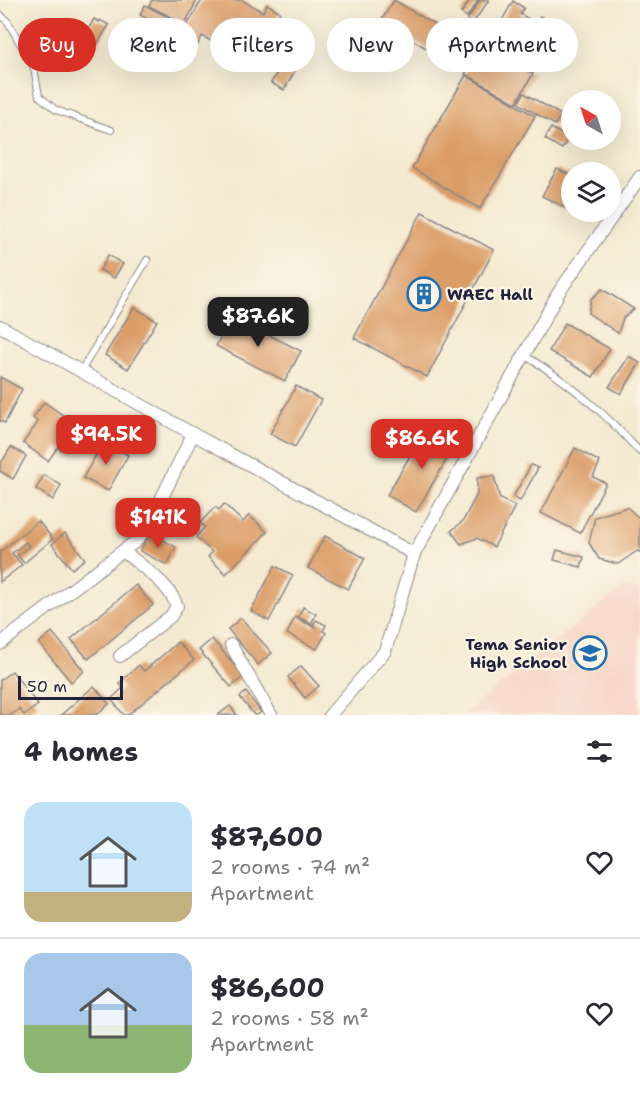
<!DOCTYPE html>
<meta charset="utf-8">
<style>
:root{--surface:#fff;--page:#f2f2f3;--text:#2b2b33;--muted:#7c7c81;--line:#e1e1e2;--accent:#d93025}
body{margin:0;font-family:"Shantell Sans",sans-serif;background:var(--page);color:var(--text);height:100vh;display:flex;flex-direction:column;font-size:22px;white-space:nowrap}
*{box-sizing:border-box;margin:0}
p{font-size:20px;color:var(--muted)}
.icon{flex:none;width:33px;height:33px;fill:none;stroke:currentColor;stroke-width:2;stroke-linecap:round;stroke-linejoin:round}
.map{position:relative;height:715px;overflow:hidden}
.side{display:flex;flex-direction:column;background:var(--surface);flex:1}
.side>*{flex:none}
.banner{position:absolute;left:18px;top:18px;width:604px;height:54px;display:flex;gap:12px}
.needle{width:39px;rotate:321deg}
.fabs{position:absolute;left:561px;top:90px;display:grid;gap:12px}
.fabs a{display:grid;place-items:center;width:60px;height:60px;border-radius:50%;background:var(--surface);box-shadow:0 6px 24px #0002;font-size:30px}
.scale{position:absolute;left:18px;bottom:15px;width:105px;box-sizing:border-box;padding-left:6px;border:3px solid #22223b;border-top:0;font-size:16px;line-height:21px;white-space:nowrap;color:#22223b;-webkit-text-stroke:4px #fcf5e5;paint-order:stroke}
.price{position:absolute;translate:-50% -51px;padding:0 14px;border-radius:12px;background:var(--accent);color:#fff;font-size:20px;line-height:39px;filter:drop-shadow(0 2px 3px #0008)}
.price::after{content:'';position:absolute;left:50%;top:36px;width:18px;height:14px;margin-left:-9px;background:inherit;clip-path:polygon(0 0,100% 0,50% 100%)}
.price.current{background:#222;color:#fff}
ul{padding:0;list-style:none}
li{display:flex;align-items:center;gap:18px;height:150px;padding:0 24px}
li+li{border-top:2px solid var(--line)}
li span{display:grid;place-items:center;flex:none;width:168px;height:120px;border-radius:18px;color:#555}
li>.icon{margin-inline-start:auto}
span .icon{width:72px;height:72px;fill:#fffc;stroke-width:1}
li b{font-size:26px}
h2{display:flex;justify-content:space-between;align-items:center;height:72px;padding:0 24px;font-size:26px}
.pill{padding:0 21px;border-radius:27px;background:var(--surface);box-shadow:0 6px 24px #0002;font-size:21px;line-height:54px}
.pill.current{background:var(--accent);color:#fff}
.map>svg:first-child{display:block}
.built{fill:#f6d2c5}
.building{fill:#db9d68}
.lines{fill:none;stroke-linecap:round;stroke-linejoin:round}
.lane-casing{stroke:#8b8686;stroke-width:8}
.street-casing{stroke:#8b8686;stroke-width:14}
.lane{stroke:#fff;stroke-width:6}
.street{stroke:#fff;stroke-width:12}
.labels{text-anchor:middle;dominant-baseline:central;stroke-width:4.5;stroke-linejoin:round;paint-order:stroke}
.poi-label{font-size:16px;font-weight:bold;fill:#22223b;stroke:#fcf5e5;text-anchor:start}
</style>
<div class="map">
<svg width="640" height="715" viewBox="0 0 640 715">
<rect width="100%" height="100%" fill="#fcf5e5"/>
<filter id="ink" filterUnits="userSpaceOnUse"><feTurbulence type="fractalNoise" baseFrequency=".0167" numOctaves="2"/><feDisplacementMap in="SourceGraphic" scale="12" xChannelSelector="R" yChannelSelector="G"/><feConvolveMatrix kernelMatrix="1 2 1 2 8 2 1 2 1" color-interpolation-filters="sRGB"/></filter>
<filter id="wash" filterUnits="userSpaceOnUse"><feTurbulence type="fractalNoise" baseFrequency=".008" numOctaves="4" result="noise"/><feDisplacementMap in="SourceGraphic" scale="24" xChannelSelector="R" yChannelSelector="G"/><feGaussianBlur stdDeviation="1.35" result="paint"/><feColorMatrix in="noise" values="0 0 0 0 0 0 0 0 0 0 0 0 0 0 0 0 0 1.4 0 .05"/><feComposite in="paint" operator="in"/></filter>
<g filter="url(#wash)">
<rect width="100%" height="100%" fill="#f4ead1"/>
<!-- built -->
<polygon class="built" points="623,587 640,590 640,715 463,715"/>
<g id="blocks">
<!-- building -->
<g class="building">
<polygon points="152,0 197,0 185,24 149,6"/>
<polygon points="202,0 242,0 263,12 267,4 280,12 251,63 202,36 197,46 140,15 145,5 186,27"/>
<polygon points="394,0 469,45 456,66 381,21"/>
<polygon points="470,0 479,0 467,17 461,13"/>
<polygon points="480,0 489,0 473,23 467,20"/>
<polygon points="513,1 524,8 520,14 536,23 540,16 549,21 536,43 529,39 517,62 492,48 504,26 500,24"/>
<polygon points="94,19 99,22 100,20 109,25 93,51 85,46 92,34 87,31"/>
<polygon points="478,52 503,67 507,59 533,74 516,103 465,74"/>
<polygon points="286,57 299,64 284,90 271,83"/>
<polygon points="466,75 535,116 480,209 412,168"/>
<polygon points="524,93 561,115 555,125 518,103"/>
<polygon points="569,116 572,117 572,133 562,126"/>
<polygon points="551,128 569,138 562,149 545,139"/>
<polygon points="557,169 572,176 572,196 566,208 542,196"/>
<polygon points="422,212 494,250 427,377 354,338"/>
<polygon points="108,255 123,264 114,278 100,270"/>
<polygon points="602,289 634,309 623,318 618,333 588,313 591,299"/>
<polygon points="134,307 157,321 128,369 105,355"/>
<polygon points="232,316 301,351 285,381 216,346"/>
<polygon points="565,323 610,349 593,377 549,351"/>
<polygon points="629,356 640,363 621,394 609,387"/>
<polygon points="0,377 22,389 5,423 0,421"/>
<polygon points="296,386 321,400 295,447 270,434"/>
<polygon points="44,402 67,418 64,422 76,430 61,450 58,447 48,461 23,443 38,422 33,418"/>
<polygon points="427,427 456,444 416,512 387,495"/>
<polygon points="104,441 128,455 108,491 83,478"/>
<polygon points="11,447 26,456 13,479 0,471 0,465"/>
<polygon points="575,448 600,462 593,477 606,483 580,533 541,513"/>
<polygon points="531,465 538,468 520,501 513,497"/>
<polygon points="44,475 61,485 53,500 36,489"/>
<polygon points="494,476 500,499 515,506 494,547 477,538 461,544 451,531 463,521 477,494 477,478"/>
<polygon points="224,504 243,522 249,515 267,532 226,574 208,557 212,552 196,537 205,527 200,523 215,507 219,510"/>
<polygon points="627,507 640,519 640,552 637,551 618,564 599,559 589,543 595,517"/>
<polygon points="38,521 53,539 24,563 17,555 29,546 26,542 12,553 22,565 0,582 0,552"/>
<polygon points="65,533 85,559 72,569 52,544"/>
<polygon points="150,533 176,547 167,565 140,551"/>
<polygon points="325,536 365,558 348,589 308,568"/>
<polygon points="557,550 584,557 581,567 554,560"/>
<polygon points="275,566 293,575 269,621 251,611"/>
<polygon points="136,585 153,605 88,659 71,639"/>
<polygon points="303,607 316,614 311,624 298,617"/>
<polygon points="295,617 316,628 313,625 316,620 326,625 323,631 326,633 317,649 287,634"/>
<polygon points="241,618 272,653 258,665 228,629"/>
<polygon points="52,632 84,671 71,682 39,643"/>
<polygon points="212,639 244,676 231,687 199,650"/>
<polygon points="178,642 194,660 128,715 124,715 111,699 123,688 119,683 139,665 144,671"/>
<polygon points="301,666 319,686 305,698 288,677"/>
<polygon points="12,671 38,705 24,715 19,709 11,715 0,715 0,680"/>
<polygon points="94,686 109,704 96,715 61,715"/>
<polygon points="246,692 261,712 257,715 254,715 240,697"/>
<polygon points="230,706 237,715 218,715"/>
</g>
</g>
</g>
<g filter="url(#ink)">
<use href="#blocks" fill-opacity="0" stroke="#8b8686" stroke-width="1.5"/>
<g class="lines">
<!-- lane casing -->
<g class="lane-casing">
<g id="lane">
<polyline points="0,14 8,22 34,68 39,96 56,110 111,130"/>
<path d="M524 355C569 382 604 412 640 452"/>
<polyline points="81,371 147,260"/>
</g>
</g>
<!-- street casing -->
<g class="street-casing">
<g id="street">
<polyline points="0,326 193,434 414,554 559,292 640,177"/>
<polyline points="0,644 136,541 148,526 193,434"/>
<polyline points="231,645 271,715"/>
<path d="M120 656 171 616 177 606C168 582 142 567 123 551"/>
<polyline points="330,715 385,651 414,554"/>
</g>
</g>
<!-- lane -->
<use href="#lane" class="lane"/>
<!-- street -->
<use href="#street" class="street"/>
</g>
</g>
<!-- icons -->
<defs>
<g id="building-ring" transform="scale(1.725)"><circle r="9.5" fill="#fcf5e5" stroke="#1f6fb2" stroke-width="1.5"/><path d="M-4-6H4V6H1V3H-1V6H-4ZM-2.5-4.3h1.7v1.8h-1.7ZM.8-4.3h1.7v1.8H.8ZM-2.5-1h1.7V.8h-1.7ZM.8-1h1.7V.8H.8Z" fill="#1f6fb2"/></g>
<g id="school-ring" transform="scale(1.725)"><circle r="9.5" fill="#fcf5e5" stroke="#1f6fb2" stroke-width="1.5"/><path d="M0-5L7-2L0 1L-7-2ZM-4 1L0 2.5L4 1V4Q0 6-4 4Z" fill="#1f6fb2"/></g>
</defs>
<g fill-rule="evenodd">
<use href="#building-ring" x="424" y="294"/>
<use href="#school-ring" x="590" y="653"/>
</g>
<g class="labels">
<!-- poi labels -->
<g class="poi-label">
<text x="447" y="294">WAEC Hall</text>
<text x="567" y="644" text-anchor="end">Tema Senior<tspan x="567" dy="18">High School</tspan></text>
</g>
</g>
</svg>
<div class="fabs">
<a><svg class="needle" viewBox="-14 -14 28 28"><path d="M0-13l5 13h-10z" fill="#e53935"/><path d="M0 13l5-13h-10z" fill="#7c7c81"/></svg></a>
<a><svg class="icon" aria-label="layers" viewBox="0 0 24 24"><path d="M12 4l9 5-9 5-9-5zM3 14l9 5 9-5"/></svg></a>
</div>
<div class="scale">50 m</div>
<b class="price current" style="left:258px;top:348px">$87.6K</b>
<b class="price" style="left:106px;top:466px">$94.5K</b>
<b class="price" style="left:422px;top:470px">$86.6K</b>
<b class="price" style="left:158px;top:549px">$141K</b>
<div class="banner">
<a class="pill current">Buy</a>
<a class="pill">Rent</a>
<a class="pill">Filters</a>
<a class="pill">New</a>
<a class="pill">Apartment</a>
</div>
</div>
<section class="side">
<h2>4 homes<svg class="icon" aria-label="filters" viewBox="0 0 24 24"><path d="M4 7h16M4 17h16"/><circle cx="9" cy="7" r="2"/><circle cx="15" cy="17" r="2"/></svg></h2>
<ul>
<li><span style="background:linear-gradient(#bfe0f5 75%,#c2b280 0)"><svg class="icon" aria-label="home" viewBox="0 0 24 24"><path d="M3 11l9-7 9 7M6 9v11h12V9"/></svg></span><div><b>$87,600</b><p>2 rooms · 74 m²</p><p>Apartment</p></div><svg class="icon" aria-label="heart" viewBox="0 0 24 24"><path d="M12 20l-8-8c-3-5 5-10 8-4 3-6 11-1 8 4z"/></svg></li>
<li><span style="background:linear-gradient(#a9c7e8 60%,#8fb573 0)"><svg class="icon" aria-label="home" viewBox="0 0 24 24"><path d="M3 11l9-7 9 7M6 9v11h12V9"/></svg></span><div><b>$86,600</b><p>2 rooms · 58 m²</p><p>Apartment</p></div><svg class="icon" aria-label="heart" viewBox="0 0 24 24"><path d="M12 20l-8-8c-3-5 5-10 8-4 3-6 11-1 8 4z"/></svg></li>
</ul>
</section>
